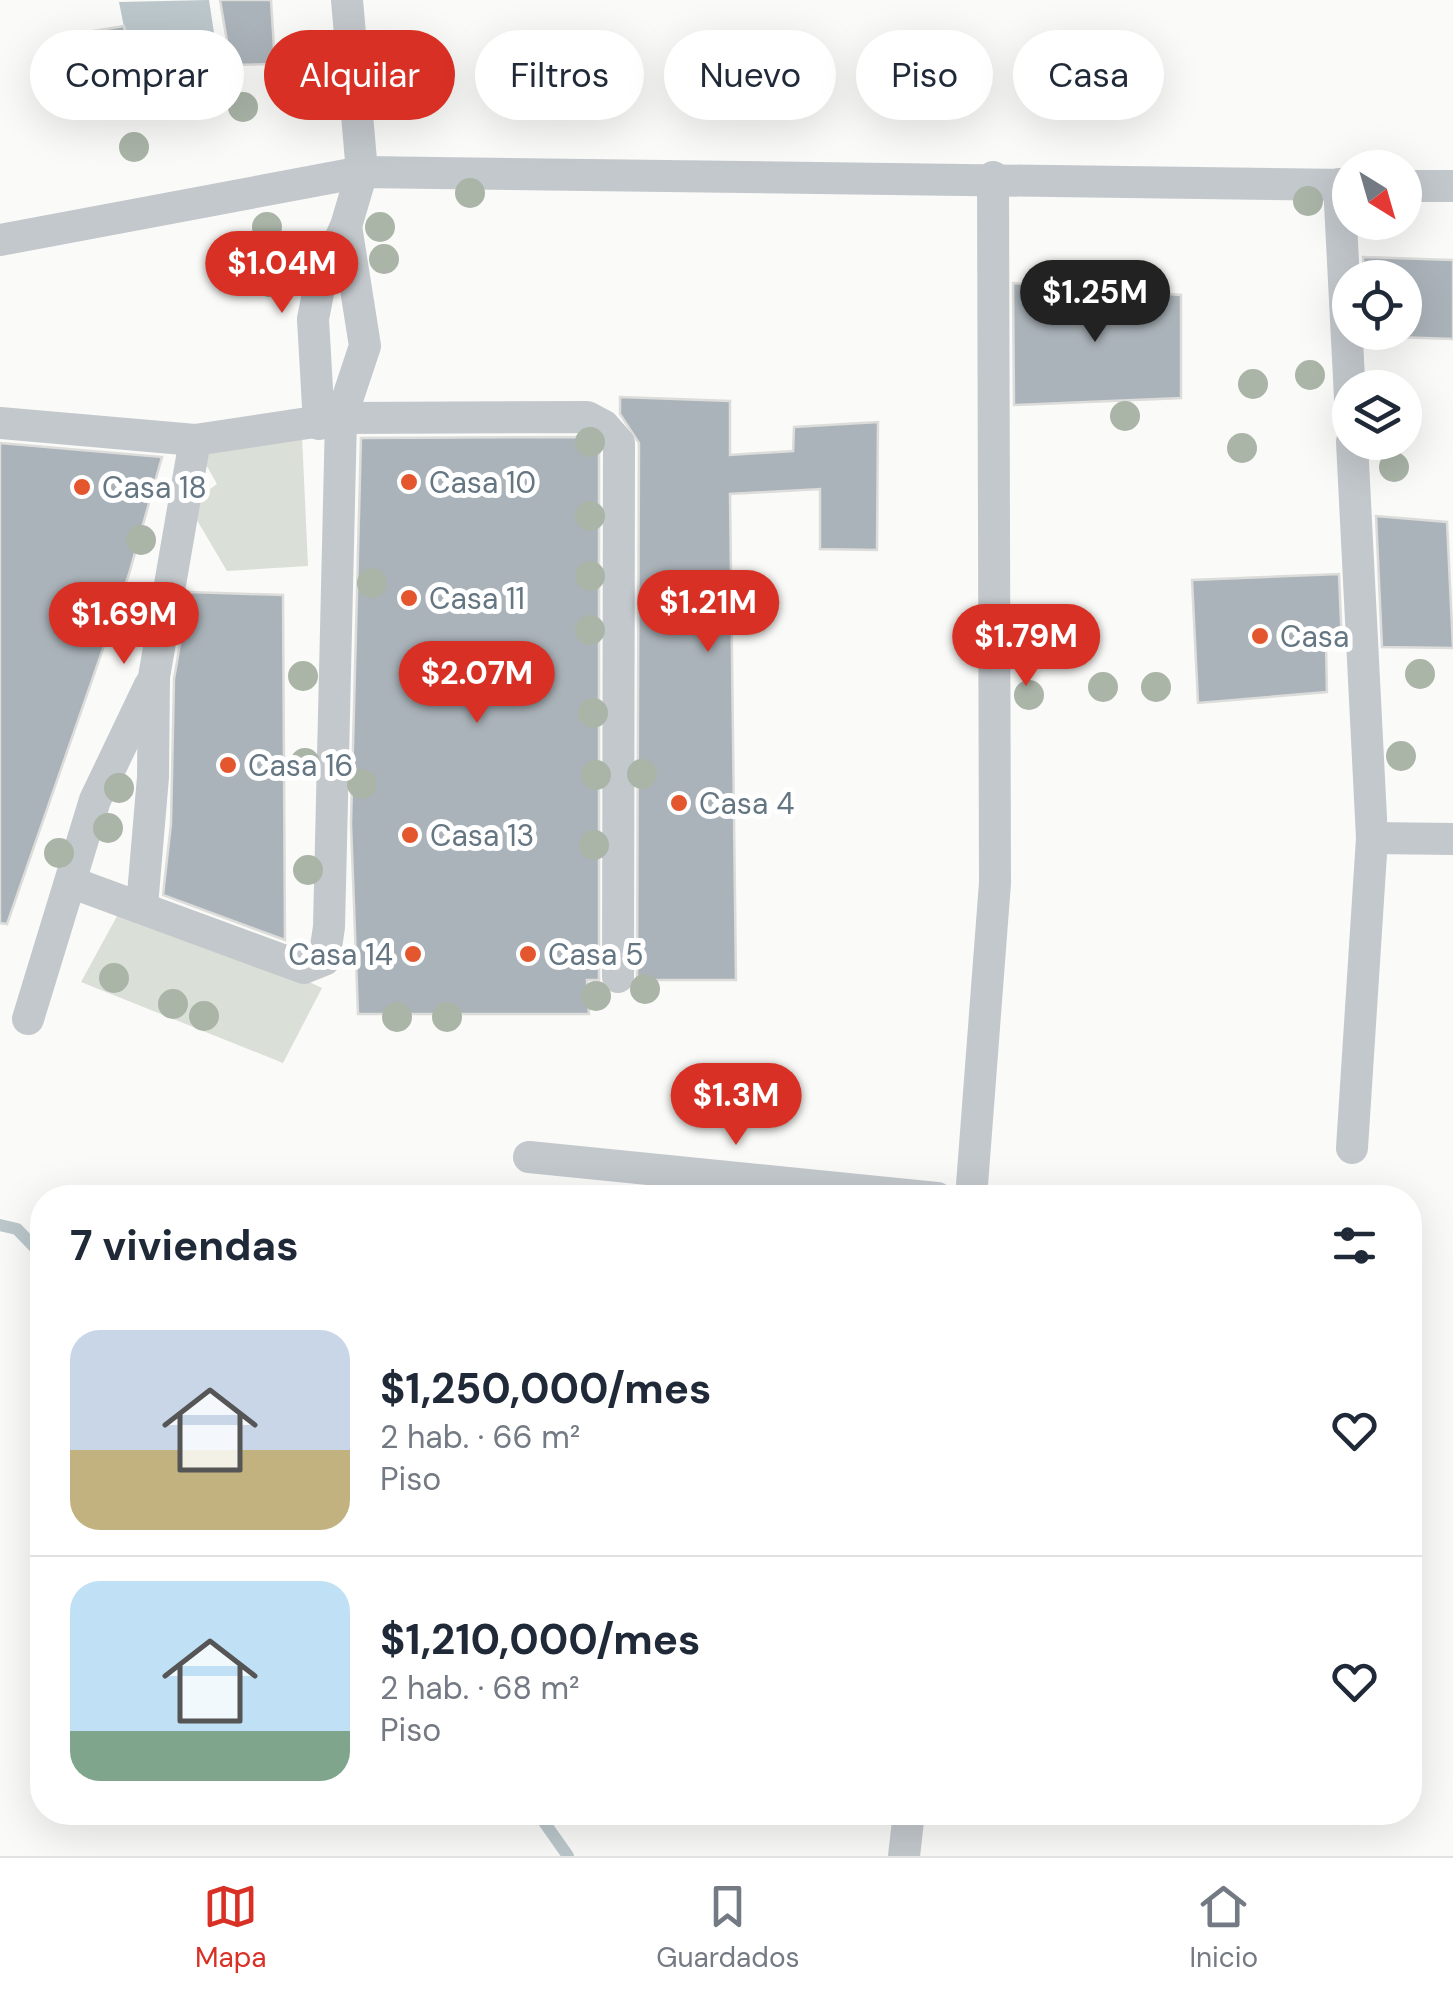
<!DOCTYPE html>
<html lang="es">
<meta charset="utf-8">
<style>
:root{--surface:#fff;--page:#f2f2f3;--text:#1f2937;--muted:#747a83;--line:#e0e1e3;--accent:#d93025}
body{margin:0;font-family:"DM Sans",sans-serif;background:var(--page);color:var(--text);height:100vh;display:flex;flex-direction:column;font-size:38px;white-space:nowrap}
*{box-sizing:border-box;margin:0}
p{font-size:32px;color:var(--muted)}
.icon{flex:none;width:55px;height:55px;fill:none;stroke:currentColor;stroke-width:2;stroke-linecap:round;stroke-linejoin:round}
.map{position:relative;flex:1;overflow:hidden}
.details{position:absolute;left:30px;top:1185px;width:1392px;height:640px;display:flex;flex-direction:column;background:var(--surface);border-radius:40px;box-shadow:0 10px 40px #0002}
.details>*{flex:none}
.top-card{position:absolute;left:30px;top:30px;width:1395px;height:90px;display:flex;gap:20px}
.needle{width:65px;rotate:143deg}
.buttons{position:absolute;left:1332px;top:150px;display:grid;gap:20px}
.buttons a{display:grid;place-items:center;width:90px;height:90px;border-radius:50%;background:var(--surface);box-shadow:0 10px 40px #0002;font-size:50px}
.price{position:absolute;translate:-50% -85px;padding:0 22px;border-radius:35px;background:var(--accent);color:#fff;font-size:32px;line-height:65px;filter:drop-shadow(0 2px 5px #0008)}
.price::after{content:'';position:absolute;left:50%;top:60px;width:30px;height:22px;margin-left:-15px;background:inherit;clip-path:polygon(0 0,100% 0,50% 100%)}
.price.on{background:#222;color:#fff}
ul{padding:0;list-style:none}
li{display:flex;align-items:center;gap:30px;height:250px;padding:0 40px}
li+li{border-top:2px solid var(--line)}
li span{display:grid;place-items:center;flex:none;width:280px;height:200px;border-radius:30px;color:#555}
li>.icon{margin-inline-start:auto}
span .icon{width:120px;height:120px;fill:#fffc;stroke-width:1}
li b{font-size:42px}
h2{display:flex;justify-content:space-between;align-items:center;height:120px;padding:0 40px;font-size:42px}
.tag{padding:0 35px;border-radius:45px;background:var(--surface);box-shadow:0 10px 40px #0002;font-size:35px;line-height:90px}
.tag.on{background:var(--accent);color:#fff}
.tabs{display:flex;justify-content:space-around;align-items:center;height:140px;border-top:2px solid var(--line);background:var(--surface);font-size:28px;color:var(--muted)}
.tabs a{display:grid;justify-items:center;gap:5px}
.tabs .on{color:var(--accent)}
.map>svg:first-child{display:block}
.green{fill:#dadfd7}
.water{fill:#bbc7cb}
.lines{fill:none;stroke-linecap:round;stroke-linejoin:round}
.stream{stroke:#bbc7cb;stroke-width:12}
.building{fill:#aab3b9;stroke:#dcdcda;stroke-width:2.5}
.street{stroke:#c3c8cc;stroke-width:32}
.tree{fill:#aab4a7}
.poi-dot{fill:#e4572e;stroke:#fff;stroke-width:4}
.labels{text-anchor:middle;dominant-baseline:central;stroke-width:10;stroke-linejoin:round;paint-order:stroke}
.poi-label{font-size:30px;fill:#657683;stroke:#fff;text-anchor:start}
</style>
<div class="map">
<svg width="1453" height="1856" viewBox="0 0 1453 1856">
<rect width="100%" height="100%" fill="#fafaf8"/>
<!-- green -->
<g class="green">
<polygon points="302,436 308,566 227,571 188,505 217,484 200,454"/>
<polygon points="128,896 322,988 283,1063 81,982"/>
</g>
<!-- water -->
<polygon class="water" points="209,0 216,46 130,57 119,2"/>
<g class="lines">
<!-- stream -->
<g class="stream">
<polyline points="0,1225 17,1229 42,1255"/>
<polyline points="537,1812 568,1856"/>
</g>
</g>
<!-- building -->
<g class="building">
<polygon points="220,0 271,0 275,64 231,65"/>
<polygon points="124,26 140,113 101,118 93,31"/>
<polygon points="1363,257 1453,260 1453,339 1367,336 1405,332 1405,278 1364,278"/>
<polygon points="1013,283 1181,295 1181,398 1014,405"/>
<polygon points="620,397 730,401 730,455 793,451 794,427 878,422 877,550 820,549 820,489 730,494 736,980 637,980 639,443 620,414"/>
<polygon points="582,437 599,451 599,980 587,980 589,1014 358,1014 351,824 361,438"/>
<polygon points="0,443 162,457 129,574 7,924 0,923"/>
<polygon points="1376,516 1447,522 1453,648 1382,647"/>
<polygon points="1339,574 1342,646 1326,646 1327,692 1198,703 1192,580"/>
<polygon points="189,592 283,595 285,940 163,895 171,824 174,679"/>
</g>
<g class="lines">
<!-- street -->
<g class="street">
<polyline points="1339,184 1350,398"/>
<polyline points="1405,186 1453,186"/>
<polyline points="0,240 362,172 1350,185"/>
<polyline points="0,423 195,440 341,418 587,417 604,426 619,443 618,977"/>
<polyline points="319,424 313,319 320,283 346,226 362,172 347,0"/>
<polyline points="1352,442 1372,838 1352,1148"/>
<polyline points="1372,838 1453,839"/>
<polyline points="73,883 304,968 324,960 329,927 341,418 365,346 346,226"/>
<polyline points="142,906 153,777 154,677 195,440"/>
<polyline points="28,1019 95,800 150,685"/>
<polyline points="529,1157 937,1198"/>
<polyline points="971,1198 995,883 993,177"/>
<polyline points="904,1856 909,1812"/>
</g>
</g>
<!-- trees -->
<g class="tree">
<circle cx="310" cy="55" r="15"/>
<circle cx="302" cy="104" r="15"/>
<circle cx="243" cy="107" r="15"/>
<circle cx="134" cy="147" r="15"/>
<circle cx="470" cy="193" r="15"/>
<circle cx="1308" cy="201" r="15"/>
<circle cx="267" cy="227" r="15"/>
<circle cx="380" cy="227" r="15"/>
<circle cx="384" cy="259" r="15"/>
<circle cx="269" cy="282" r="15"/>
<circle cx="1310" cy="375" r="15"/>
<circle cx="1253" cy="384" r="15"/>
<circle cx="1125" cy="416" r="15"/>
<circle cx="590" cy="442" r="15"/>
<circle cx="1242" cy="448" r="15"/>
<circle cx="1394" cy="467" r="15"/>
<circle cx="590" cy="516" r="15"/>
<circle cx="141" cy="540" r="15"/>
<circle cx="590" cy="576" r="15"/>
<circle cx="372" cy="583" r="15"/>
<circle cx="119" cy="609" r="15"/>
<circle cx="590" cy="630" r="15"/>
<circle cx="1420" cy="674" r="15"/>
<circle cx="303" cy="676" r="15"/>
<circle cx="1103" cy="687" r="15"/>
<circle cx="1156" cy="687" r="15"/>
<circle cx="1029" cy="695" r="15"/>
<circle cx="593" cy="713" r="15"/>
<circle cx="1401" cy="756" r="15"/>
<circle cx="305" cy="763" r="15"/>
<circle cx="642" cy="774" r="15"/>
<circle cx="596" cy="775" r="15"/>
<circle cx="362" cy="784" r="15"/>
<circle cx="119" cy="788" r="15"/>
<circle cx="108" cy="828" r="15"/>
<circle cx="594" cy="845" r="15"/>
<circle cx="59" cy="853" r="15"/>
<circle cx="308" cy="870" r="15"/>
<circle cx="114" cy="978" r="15"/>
<circle cx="645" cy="989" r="15"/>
<circle cx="596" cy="996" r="15"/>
<circle cx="173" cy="1004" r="15"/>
<circle cx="204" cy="1016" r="15"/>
<circle cx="397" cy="1017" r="15"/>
<circle cx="447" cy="1017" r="15"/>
</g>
<!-- markers -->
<g class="poi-dot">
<circle cx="409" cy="482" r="10"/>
<circle cx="82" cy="487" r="10"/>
<circle cx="409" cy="598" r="10"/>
<circle cx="1260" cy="636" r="10"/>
<circle cx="228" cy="765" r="10"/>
<circle cx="679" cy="803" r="10"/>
<circle cx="410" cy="835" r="10"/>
<circle cx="413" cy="954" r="10"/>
<circle cx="528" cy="954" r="10"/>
</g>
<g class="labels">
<!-- poi labels -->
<g class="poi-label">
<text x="429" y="482">Casa 10</text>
<text x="102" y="487">Casa 18</text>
<text x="429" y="598">Casa 11</text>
<text x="1280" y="636">Casa</text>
<text x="248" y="765">Casa 16</text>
<text x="699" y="803">Casa 4</text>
<text x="430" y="835">Casa 13</text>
<text x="393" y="954" text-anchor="end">Casa 14</text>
<text x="548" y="954">Casa 5</text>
</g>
</g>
</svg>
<div class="buttons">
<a><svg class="needle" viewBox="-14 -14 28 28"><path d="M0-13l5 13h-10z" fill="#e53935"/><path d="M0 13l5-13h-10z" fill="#747a83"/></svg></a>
<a><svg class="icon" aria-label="locate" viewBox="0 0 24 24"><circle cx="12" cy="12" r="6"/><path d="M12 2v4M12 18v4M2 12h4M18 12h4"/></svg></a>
<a><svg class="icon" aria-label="layers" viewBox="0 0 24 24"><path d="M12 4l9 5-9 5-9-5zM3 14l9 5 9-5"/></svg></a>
</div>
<b class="price" style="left:282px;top:316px">$1.04M</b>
<b class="price on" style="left:1095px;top:345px">$1.25M</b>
<b class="price" style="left:708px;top:655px">$1.21M</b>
<b class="price" style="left:124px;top:667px">$1.69M</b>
<b class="price" style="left:1026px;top:689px">$1.79M</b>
<b class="price" style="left:477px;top:726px">$2.07M</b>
<b class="price" style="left:736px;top:1148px">$1.3M</b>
<div class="top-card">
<a class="tag">Comprar</a>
<a class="tag on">Alquilar</a>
<a class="tag">Filtros</a>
<a class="tag">Nuevo</a>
<a class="tag">Piso</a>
<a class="tag">Casa</a>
</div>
<section class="details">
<h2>7 viviendas<svg class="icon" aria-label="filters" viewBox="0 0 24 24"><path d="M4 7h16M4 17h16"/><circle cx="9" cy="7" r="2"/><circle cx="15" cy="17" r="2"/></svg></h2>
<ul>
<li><span style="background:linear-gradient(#c9d6e8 60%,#c2b280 0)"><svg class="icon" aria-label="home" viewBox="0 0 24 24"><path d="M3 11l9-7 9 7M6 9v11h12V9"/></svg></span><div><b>$1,250,000/mes</b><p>2 hab. · 66 m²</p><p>Piso</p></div><svg class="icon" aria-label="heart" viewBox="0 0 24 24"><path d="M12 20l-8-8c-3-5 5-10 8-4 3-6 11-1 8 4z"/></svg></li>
<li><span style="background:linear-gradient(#bfe0f5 75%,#7fa58c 0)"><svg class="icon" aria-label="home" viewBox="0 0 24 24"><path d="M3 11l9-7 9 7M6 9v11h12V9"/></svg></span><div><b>$1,210,000/mes</b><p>2 hab. · 68 m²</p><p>Piso</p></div><svg class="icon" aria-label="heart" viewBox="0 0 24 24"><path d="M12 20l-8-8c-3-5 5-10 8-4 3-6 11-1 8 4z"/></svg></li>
</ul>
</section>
</div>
<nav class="tabs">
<a class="on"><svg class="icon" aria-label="map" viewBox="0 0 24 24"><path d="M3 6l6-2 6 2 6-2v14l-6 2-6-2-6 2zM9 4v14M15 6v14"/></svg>Mapa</a>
<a><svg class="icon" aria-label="saved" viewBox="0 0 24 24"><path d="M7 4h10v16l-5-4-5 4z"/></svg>Guardados</a>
<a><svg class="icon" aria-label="home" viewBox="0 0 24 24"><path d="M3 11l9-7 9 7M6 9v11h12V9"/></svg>Inicio</a>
</nav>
